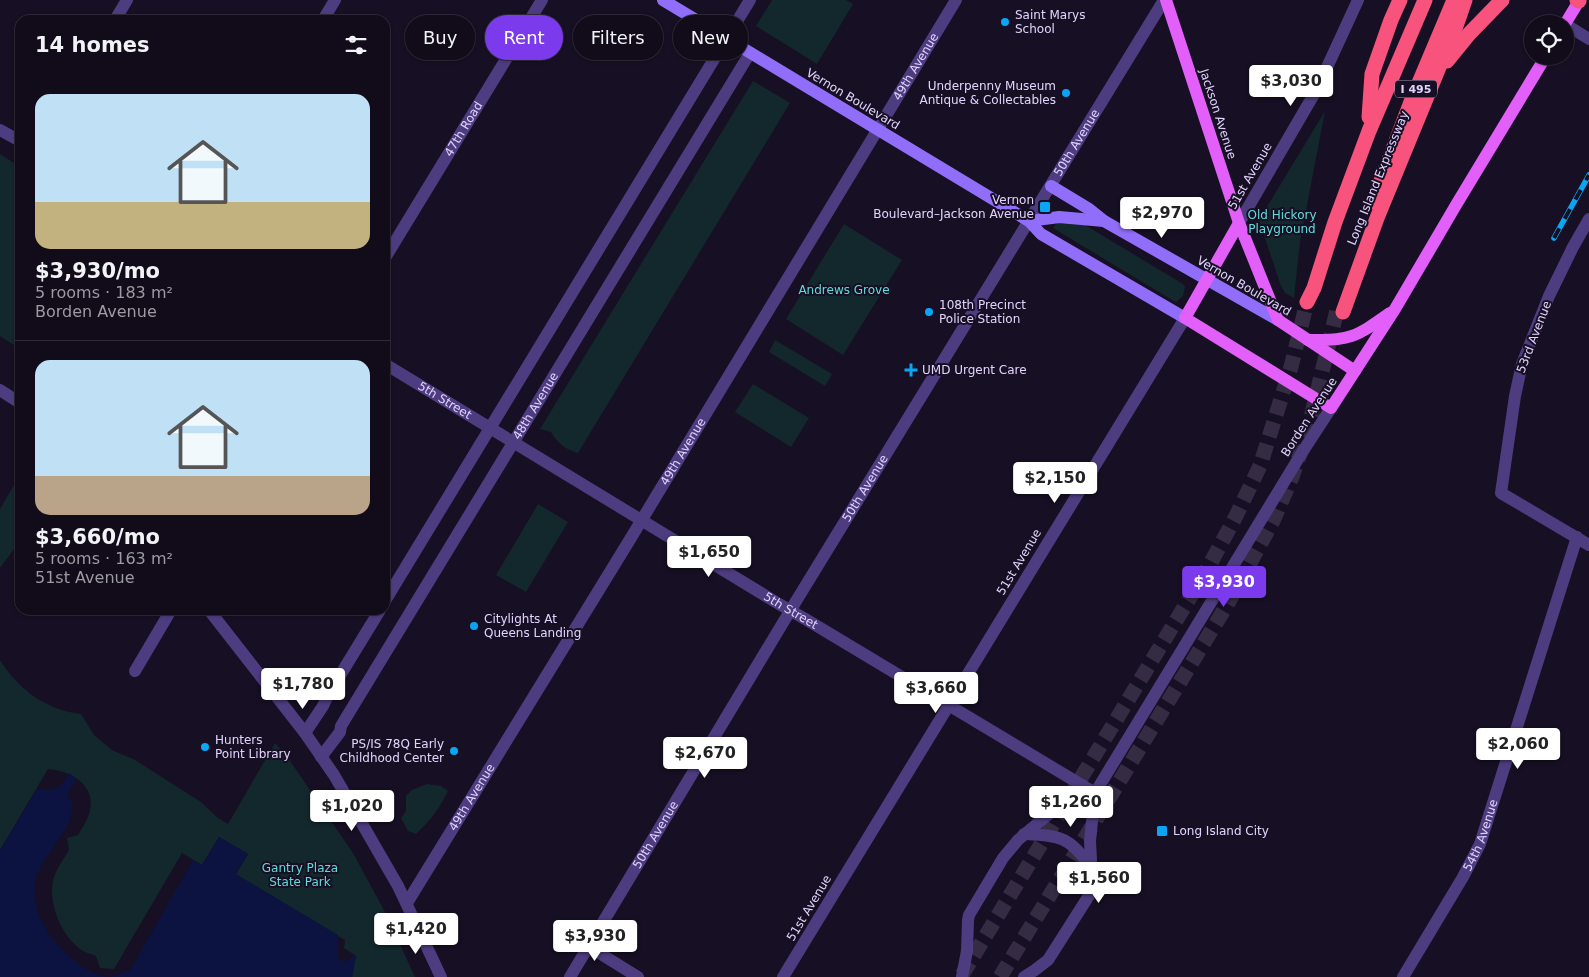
<!DOCTYPE html>
<meta charset="utf-8">
<style>
:root{--surface:#110b1a;--page:#1a1423;--text:#f1f3f6;--muted:#9c9ba2;--line:#302b39;--accent:#7c3aed}
body{margin:0;font-family:"DejaVu Sans",sans-serif;background:var(--page);color:var(--text);height:100vh;display:flex;flex-direction:column;font-size:19px;white-space:nowrap}
*{box-sizing:border-box;margin:0}
p{font-size:16px;color:var(--muted)}
.icon{flex:none;width:28px;height:28px;fill:none;stroke:currentColor;stroke-width:2;stroke-linecap:round;stroke-linejoin:round}
.map{position:relative;flex:1;overflow:hidden}
.drawer{position:absolute;left:15px;top:15px;width:375px;height:600px;display:flex;flex-direction:column;background:var(--surface);border-radius:15px;box-shadow:0 1px 4px #0004,0 0 0 1px var(--line)}
.drawer>*{flex:none}
.guide{position:absolute;left:405px;top:15px;width:475px;height:45px;display:flex;gap:10px}
.controls{position:absolute;left:1524px;top:15px;display:grid;gap:10px}
.controls a{display:grid;place-items:center;width:50px;height:50px;border-radius:50%;background:var(--surface);box-shadow:0 1px 4px #0004,0 0 0 1px var(--line);font-size:25px}
.price{position:absolute;translate:-50% -42px;padding:0 11px;border-radius:5px;background:#fff;color:#222;font-size:16px;line-height:32px;filter:drop-shadow(0 1px 2px #0008)}
.price::after{content:'';position:absolute;left:50%;top:30px;width:15px;height:11px;margin-left:-8px;background:inherit;clip-path:polygon(0 0,100% 0,50% 100%)}
.price.active{background:var(--accent);color:#fff}
ul{padding:0;list-style:none}
li{display:grid;align-content:center;gap:10px;height:265px;padding:0 20px}
li+li{border-top:1px solid var(--line)}
li span{display:grid;place-items:center;height:155px;border-radius:15px;color:#555}
li>.icon{margin-inline-start:auto}
span .icon{width:90px;height:90px;fill:#fffc;stroke-width:1}
li b{font-size:21px}
h2{display:flex;justify-content:space-between;align-items:center;height:60px;padding:0 20px;font-size:21px}
.pill{padding:0 18px;border-radius:22px;background:var(--surface);box-shadow:0 1px 4px #0004,0 0 0 1px var(--line);font-size:18px;line-height:45px}
.pill.active{background:var(--accent);color:#fff}
.map>svg:first-child{display:block}
.green{fill:#12282d}
.water{fill:#0c1340}
.lines{fill:none;stroke-linecap:round;stroke-linejoin:round}
.motorway-tunnel{stroke:#352c44;stroke-width:15;stroke-dasharray:15 8;stroke-linecap:butt}
.minor{stroke:#4e3c80;stroke-width:12}
.secondary{stroke:#916ef9;stroke-width:12}
.primary{stroke:#e25ff9;stroke-width:12}
.motorway{stroke:#f8537c;stroke-width:15}
.rail-casing{stroke:#0aa6f3;stroke-width:5.5}
.rail{stroke:#170f23;stroke-width:4;stroke-dasharray:11;stroke-linecap:butt}
.poi-dot{fill:#0aa6f3;stroke:#170f23;stroke-width:2}
.labels{text-anchor:middle;dominant-baseline:central;stroke-width:4;stroke-linejoin:round;paint-order:stroke}
.shield{fill:#170f23;stroke:#a598bc;stroke-width:1}
.shield-label{font-size:11px;font-weight:bold;fill:#e2d3fd}
.poi-label{font-size:12px;fill:#e2d3fd;stroke:#170f23;text-anchor:start}
.street-label{font-size:12px;fill:#e2d3fd;stroke:#170f23}
.park-label{font-size:12px;fill:#62dbd8;stroke:#170f23}
</style>
<div class="map">
<svg width="1589" height="977" viewBox="0 0 1589 977">
<rect width="100%" height="100%" fill="#170f23"/>
<!-- green -->
<g class="green">
<polygon points="772,0 846,0 853,4 817,64 756,26"/>
<path d="M753 81 790 103 578 453C565 449 558 444 551 432L540 429Z"/>
<polygon points="1325,111 1300,242 1294,298 1285,293 1281,286 1259,220"/>
<polygon points="0,154 20,167 20,349 0,336"/>
<polygon points="1057,222 1085,225 1183,284 1185,287 1183,296 1176,302 1172,300 1053,228"/>
<polygon points="844,224 902,260 843,355 786,319"/>
<polygon points="775,340 832,374 825,386 769,352"/>
<polygon points="753,384 809,418 791,447 735,412"/>
<polygon points="20,475 20,544 14,549 0,568 0,509"/>
<polygon points="538,504 568,522 526,592 496,575"/>
<path d="M0 660C18 689 46 710 81 714L94 735 112 750 135 760 201 802 218 818 228 824 275 743 286 755 353 853 385 912 415 977H352L356 956 344 948 345 940 338 936 313 977 192 949 248 854 219 837 202 865 182 853 114 969 100 968 96 956C93 954 89 954 85 952 63 940 48 905 53 881 55 870 64 859 69 850L67 838 78 835C82 828 87 821 89 814 98 786 72 771 48 769L0 850Z"/>
<path d="M427 784 441 786 448 791C440 808 430 821 416 834L408 831 401 818 406 811V796L412 790Z"/>
</g>
<!-- water -->
<g class="water">
<path d="M69 773 76 778 67 796 72 801C72 807 72 815 70 820 62 839 46 855 38 873 28 898 42 929 60 947 74 961 88 974 108 977H0V850L37 789C56 789 59 791 69 773Z"/>
<polygon points="219,837 248,854 236,874 338,935 337,958 346,962 354,955 356,956 352,977 110,977 130,970 193,860 202,865"/>
</g>
<g class="lines">
<!-- motorway-tunnel -->
<g class="motorway-tunnel">
<polyline points="962,975 1209,566 1236,516 1260,466 1291,367 1307,302"/>
<polyline points="1000,977 1227,605 1273,521 1292,477 1307,434 1337,310"/>
</g>
<!-- minor -->
<g class="minor">
<polyline points="115,20 127,0"/>
<polyline points="323,20 335,0"/>
<polyline points="1565,24 1589,39"/>
<polyline points="0,130 20,141"/>
<polyline points="1589,219 1573,247 1549,296 1522,364 1515,396 1501,493 1589,545"/>
<polyline points="1239,223 1317,89 1358,0"/>
<path id="s1" d="M385 258 542 0"/>
<path id="s2" d="M385 364 779 604 807 620 1095 793"/>
<polyline points="0,390 20,403"/>
<polyline points="385,601 750,0"/>
<polyline points="209,610 305,733 334,775 398,886 441,977"/>
<polyline points="135,671 171,610"/>
<polyline points="305,733 323,706 328,695 380,610"/>
<path id="s3" d="M321 757 340 732 341 726 750 53"/>
<path d="M1024 834C1060 836 1070 836 1091 868"/>
<path id="s4" d="M407 903 629 541 956 0"/>
<polyline points="588,946 638,977"/>
<path id="s5" d="M570 977 790 611 1164 0"/>
<polyline points="783,977 1185,318"/>
<polyline points="962,977 967,951 968,920 969,915 1003,858 1018,840 1062,803 1081,796 1095,793"/>
<polyline points="1024,977 1035,970 1048,960 1090,894 1092,880 1090,841 1095,793 1303,451 1331,408"/>
<path id="s6" d="M1403 977 1463 877 1480 844 1577 537"/>
</g>
<!-- secondary -->
<g class="secondary">
<polyline points="663,0 1029,221 1041,234 1185,318"/>
<polyline points="1051,186 1089,209 1104,221"/>
<polyline points="1029,221 1059,217 1104,221 1278,320"/>
</g>
<!-- primary -->
<g class="primary">
<polyline points="1166,0 1239,223 1278,320 1355,371"/>
<polyline points="1565,24 1579,1"/>
<polyline points="1239,223 1185,318 1331,408 1395,309 1456,205 1546,56"/>
<path d="M1308 340C1350 341 1356 337 1390 313"/>
</g>
<!-- motorway -->
<g class="motorway">
<polyline points="1577,0 1579,1"/>
<polyline points="1447,61 1469,34 1502,0"/>
<polyline points="1369,117 1372,74 1391,20 1400,0"/>
<polyline points="1373,202 1411,102 1454,0"/>
<polyline points="1307,302 1314,288 1335,222 1369,131 1425,0"/>
<polyline points="1343,312 1377,218 1456,26 1465,0"/>
</g>
<!-- rail casing -->
<g class="rail-casing">
<polyline id="rail" points="1554,238 1589,175"/>
</g>
<!-- rail -->
<use href="#rail" class="rail"/>
</g>
<!-- markers -->
<g class="poi-dot">
<circle cx="1005" cy="22" r="5"/>
<circle cx="1066" cy="93" r="5"/>
<rect x="1039" y="201" width="12" height="12" rx="2.5"/>
<circle cx="929" cy="312" r="5"/>
<path d="M908.5 362.5h5v5h5v5h-5v5h-5v-5h-5v-5h5z"/>
<circle cx="474" cy="626" r="5"/>
<circle cx="205" cy="747" r="5"/>
<circle cx="454" cy="751" r="5"/>
<rect x="1156" y="825" width="12" height="12" rx="2.5"/>
</g>
<g class="labels">
<!-- shield labels -->
<rect class="shield" x="1395" y="80.5" width="42" height="17" rx="4"/>
<g class="shield-label">
<text x="1416" y="89">I 495</text>
</g>
<!-- poi labels -->
<g class="poi-label">
<text x="1015" y="15">Saint Marys<tspan x="1015" dy="14">School</tspan></text>
<text x="1056" y="86" text-anchor="end">Underpenny Museum<tspan x="1056" dy="14">Antique &amp; Collectables</tspan></text>
<text x="1034" y="200" text-anchor="end">Vernon<tspan x="1034" dy="14">Boulevard–Jackson Avenue</tspan></text>
<text x="939" y="305">108th Precinct<tspan x="939" dy="14">Police Station</tspan></text>
<text x="922" y="370">UMD Urgent Care</text>
<text x="484" y="619">Citylights At<tspan x="484" dy="14">Queens Landing</tspan></text>
<text x="215" y="740">Hunters<tspan x="215" dy="14">Point Library</tspan></text>
<text x="444" y="744" text-anchor="end">PS/IS 78Q Early<tspan x="444" dy="14">Childhood Center</tspan></text>
<text x="1173" y="831">Long Island City</text>
</g>
<!-- street labels -->
<g class="street-label">
<text stroke="none"><textPath href="#s4" startOffset="979">49th Avenue</textPath></text>
<text transform="translate(853 99) rotate(31)">Vernon Boulevard</text>
<text transform="translate(1218 114) rotate(72)">Jackson Avenue</text>
<text stroke="none"><textPath href="#s1" startOffset="151">47th Road</textPath></text>
<text stroke="none"><textPath href="#s5" startOffset="976">50th Avenue</textPath></text>
<text transform="translate(1250 176) rotate(-60)">51st Avenue</text>
<text transform="translate(1378 178) rotate(-68)">Long Island Expressway</text>
<text transform="translate(1244 286) rotate(30)">Vernon Boulevard</text>
<text transform="translate(1534 337) rotate(-69)">53rd Avenue</text>
<text stroke="none"><textPath href="#s2" startOffset="70">5th Street</textPath></text>
<text stroke="none"><textPath href="#s3" startOffset="412">48th Avenue</textPath></text>
<text transform="translate(1309 417) rotate(-57)">Borden Avenue</text>
<text stroke="none"><textPath href="#s4" startOffset="529">49th Avenue</textPath></text>
<text stroke="none"><textPath href="#s5" startOffset="571">50th Avenue</textPath></text>
<text transform="translate(1019 562) rotate(-59)">51st Avenue</text>
<text stroke="none"><textPath href="#s2" startOffset="475">5th Street</textPath></text>
<text stroke="none"><textPath href="#s4" startOffset="124">49th Avenue</textPath></text>
<text stroke="none"><textPath href="#s5" startOffset="166">50th Avenue</textPath></text>
<text stroke="none"><textPath href="#s6" startOffset="162">54th Avenue</textPath></text>
<text transform="translate(809 908) rotate(-59)">51st Avenue</text>
</g>
<!-- park labels -->
<g class="park-label">
<text x="1282" y="215">Old Hickory<tspan x="1282" dy="14">Playground</tspan></text>
<text x="844" y="290">Andrews Grove</text>
<text x="300" y="868">Gantry Plaza<tspan x="300" dy="14">State Park</tspan></text>
</g>
</g>
</svg>
<div class="controls">
<a><svg class="icon" aria-label="locate" viewBox="0 0 24 24"><circle cx="12" cy="12" r="6"/><path d="M12 2v4M12 18v4M2 12h4M18 12h4"/></svg></a>
</div>
<b class="price" style="left:1291px;top:107px">$3,030</b>
<b class="price" style="left:1162px;top:239px">$2,970</b>
<b class="price" style="left:1055px;top:504px">$2,150</b>
<b class="price" style="left:709px;top:578px">$1,650</b>
<b class="price active" style="left:1224px;top:608px">$3,930</b>
<b class="price" style="left:303px;top:710px">$1,780</b>
<b class="price" style="left:936px;top:714px">$3,660</b>
<b class="price" style="left:1518px;top:770px">$2,060</b>
<b class="price" style="left:705px;top:779px">$2,670</b>
<b class="price" style="left:1071px;top:828px">$1,260</b>
<b class="price" style="left:352px;top:832px">$1,020</b>
<b class="price" style="left:1099px;top:904px">$1,560</b>
<b class="price" style="left:416px;top:955px">$1,420</b>
<b class="price" style="left:595px;top:962px">$3,930</b>
<div class="guide">
<a class="pill">Buy</a>
<a class="pill active">Rent</a>
<a class="pill">Filters</a>
<a class="pill">New</a>
</div>
<section class="drawer">
<h2>14 homes<svg class="icon" aria-label="filters" viewBox="0 0 24 24"><path d="M4 7h16M4 17h16"/><circle cx="9" cy="7" r="2"/><circle cx="15" cy="17" r="2"/></svg></h2>
<ul>
<li><span style="background:linear-gradient(#bfe0f5 70%,#c2b280 0)"><svg class="icon" aria-label="home" viewBox="0 0 24 24"><path d="M3 11l9-7 9 7M6 9v11h12V9"/></svg></span><div><b>$3,930/mo</b><p>5 rooms · 183 m²</p><p>Borden Avenue</p></div></li>
<li><span style="background:linear-gradient(#bfe0f5 75%,#b9a48a 0)"><svg class="icon" aria-label="home" viewBox="0 0 24 24"><path d="M3 11l9-7 9 7M6 9v11h12V9"/></svg></span><div><b>$3,660/mo</b><p>5 rooms · 163 m²</p><p>51st Avenue</p></div></li>
</ul>
</section>
</div>
